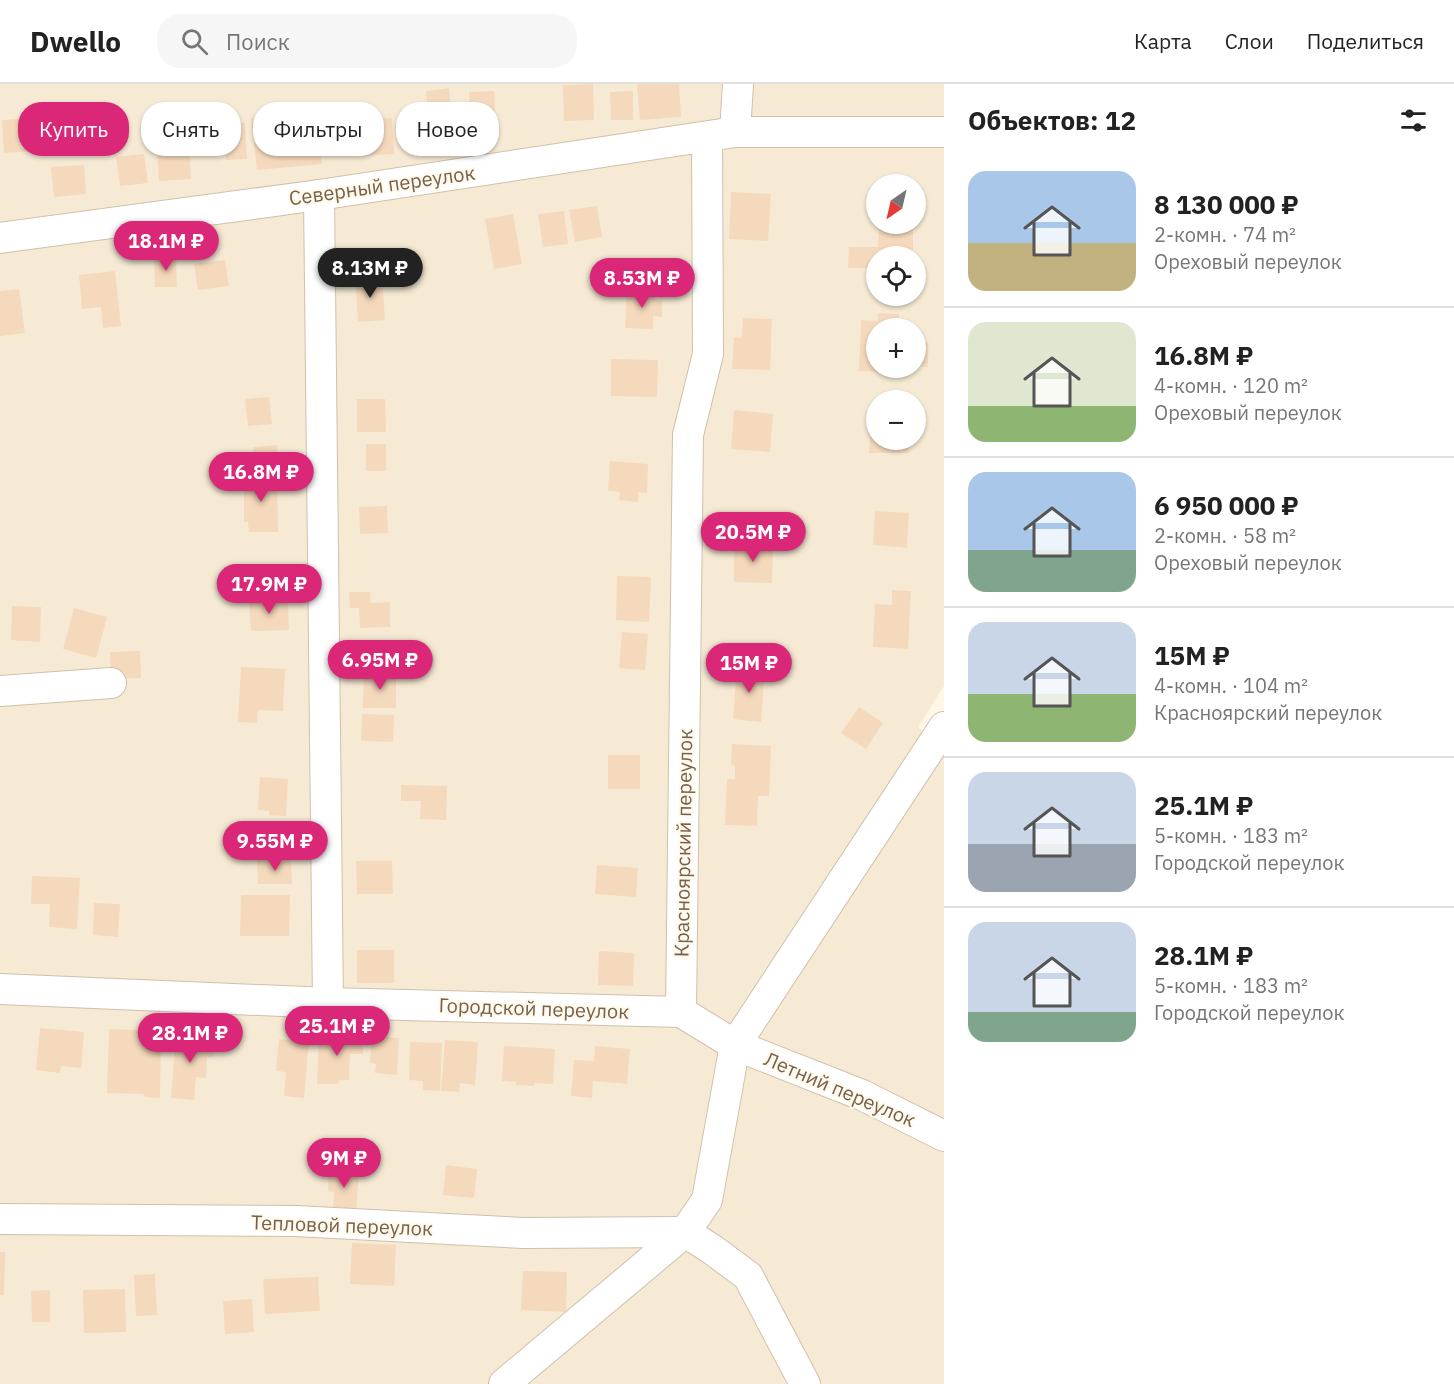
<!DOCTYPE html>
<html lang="ru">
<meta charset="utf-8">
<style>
:root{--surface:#fff;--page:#f6f6f6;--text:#222;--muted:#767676;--line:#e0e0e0;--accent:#db2777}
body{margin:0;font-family:"IBM Plex Sans",sans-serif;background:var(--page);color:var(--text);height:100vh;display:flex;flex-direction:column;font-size:22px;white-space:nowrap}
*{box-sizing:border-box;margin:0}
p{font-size:20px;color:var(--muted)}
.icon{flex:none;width:33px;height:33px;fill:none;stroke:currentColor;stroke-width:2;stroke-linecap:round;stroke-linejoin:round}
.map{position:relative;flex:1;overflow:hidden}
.details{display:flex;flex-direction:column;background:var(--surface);width:510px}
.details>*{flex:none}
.banner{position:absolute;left:18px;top:18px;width:570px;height:54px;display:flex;gap:12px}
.needle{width:39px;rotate:214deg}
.tools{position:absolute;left:866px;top:90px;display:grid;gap:12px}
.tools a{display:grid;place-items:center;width:60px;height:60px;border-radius:50%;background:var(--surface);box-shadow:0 2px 4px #0004;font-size:30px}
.price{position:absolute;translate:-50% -51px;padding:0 14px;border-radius:21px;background:var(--accent);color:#fff;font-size:20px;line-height:39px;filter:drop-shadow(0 2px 3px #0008)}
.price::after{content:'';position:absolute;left:50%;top:36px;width:18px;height:14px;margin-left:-9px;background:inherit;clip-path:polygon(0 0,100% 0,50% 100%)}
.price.current{background:#222;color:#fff}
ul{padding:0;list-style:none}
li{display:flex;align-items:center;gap:18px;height:150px;padding:0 24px}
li+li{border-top:2px solid var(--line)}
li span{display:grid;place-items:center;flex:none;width:168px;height:120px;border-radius:18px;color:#555}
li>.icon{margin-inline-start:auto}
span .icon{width:72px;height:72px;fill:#fffc;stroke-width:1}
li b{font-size:26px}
h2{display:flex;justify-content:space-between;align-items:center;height:72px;padding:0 24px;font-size:26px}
.pill{padding:0 21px;border-radius:24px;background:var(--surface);box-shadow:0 2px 4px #0004;font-size:21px;line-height:54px}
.pill.current{background:var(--accent);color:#fff}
header{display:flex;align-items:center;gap:36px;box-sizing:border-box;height:84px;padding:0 30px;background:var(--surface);border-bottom:2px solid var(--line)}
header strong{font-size:28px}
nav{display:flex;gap:33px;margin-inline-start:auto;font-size:21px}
.search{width:420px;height:54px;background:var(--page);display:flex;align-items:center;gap:15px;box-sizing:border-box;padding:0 21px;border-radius:24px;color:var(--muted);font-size:22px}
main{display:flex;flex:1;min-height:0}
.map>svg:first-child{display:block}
.residential{fill:#f6ead4;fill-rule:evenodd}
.building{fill:#f5d9bc}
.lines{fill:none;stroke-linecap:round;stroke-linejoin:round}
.minor-casing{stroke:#d0c0ab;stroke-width:32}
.minor{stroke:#fff;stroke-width:30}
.labels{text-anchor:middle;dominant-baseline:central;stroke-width:4.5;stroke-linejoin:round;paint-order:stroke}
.street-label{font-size:20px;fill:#796049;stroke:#fffaee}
</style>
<header>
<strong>Dwello</strong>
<div class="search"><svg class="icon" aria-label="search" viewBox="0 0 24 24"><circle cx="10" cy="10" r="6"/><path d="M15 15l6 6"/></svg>Поиск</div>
<nav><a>Карта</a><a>Слои</a><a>Поделиться</a></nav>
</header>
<main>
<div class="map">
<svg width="944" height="1300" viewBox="0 0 944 1300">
<rect width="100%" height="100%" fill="#fef7e6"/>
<!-- residential -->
<path class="residential" d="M0 0H944V602L918 643 944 660V1300H0ZM876 100H915V140H876ZM876 172H915V212H876ZM876 244H915V284H876ZM876 316H915V356H876Z"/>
<!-- building -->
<g class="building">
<polygon points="593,0 594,36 564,37 563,1"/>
<polygon points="637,0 679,0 681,33 640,36"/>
<polygon points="449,4 453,43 430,46 426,7"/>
<polygon points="494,7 496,47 470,48 469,8"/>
<polygon points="633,7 633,36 611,36 610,8"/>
<polygon points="294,30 296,51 319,48 322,80 257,86 251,34"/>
<polygon points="35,34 37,67 4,69 2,36"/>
<polygon points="392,34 394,70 358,72 355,37"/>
<polygon points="245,39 247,75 226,76 224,40"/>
<polygon points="188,48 191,95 159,97 156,50"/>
<polygon points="144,70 148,99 120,102 116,73"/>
<polygon points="84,81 86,110 54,113 51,83"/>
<polygon points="731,108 771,110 768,157 729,155"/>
<polygon points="597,122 602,153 575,158 569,126"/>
<polygon points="564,127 568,160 543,163 538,130"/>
<polygon points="513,130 522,180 494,185 485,135"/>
<polygon points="879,140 913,140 913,172 876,172 876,184 848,184 849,163 878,163"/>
<polygon points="154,174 176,174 177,203 155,203"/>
<polygon points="225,176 229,202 198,206 194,180"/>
<polygon points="115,187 121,242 103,244 101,223 82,225 79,191"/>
<polygon points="382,192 385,236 358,238 355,194"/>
<polygon points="19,205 25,249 0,252 0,207"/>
<polygon points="627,206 655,207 655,216 662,217 662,233 653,232 653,245 625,244"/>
<polygon points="878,229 899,230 899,244 876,244 876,284 885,284 885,288 859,287 861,236 878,237"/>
<polygon points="743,234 772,235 770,286 732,285 734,253 742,254"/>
<polygon points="915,258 928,258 928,283 915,282"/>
<polygon points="611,275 658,276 657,313 611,312"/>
<polygon points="269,313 272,340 248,342 245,315"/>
<polygon points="357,315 385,315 386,348 357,348"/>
<polygon points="734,326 773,330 770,368 731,365"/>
<polygon points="870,349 876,349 876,356 909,356 909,369 869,369"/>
<rect x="366" y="360" width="20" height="27"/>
<polygon points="277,361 278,389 255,390 253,363"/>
<polygon points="610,377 648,380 647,409 638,408 638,418 619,416 620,408 608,407"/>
<polygon points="244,391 277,391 278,448 249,448 248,438 244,438"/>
<polygon points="387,422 388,449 360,450 359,423"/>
<polygon points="875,427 909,429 907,464 873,461"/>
<polygon points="734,460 773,461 772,499 734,498"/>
<polygon points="617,492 651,493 649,538 616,536"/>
<polygon points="892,506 911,507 908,565 873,563 875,520 892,521"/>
<polygon points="349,508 370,508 371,519 390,518 390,543 360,544 359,524 350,524"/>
<polygon points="288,515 289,546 251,547 249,516"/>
<polygon points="12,522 41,523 40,558 11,556"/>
<polygon points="74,524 107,533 96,574 63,565"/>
<polygon points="622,548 648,550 645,586 619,584"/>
<polygon points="140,567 141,594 111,595 110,568"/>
<polygon points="241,583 285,585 283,627 258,626 257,639 238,638"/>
<polygon points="737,583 765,585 761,638 733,635"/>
<polygon points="364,590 396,591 396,624 363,624"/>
<polygon points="859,623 883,639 866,665 841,649"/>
<polygon points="362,630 394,631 393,658 361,657"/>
<polygon points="732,660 771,662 769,712 758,712 757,742 725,741 727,695 735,695 735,682 731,680"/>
<rect x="608" y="671" width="32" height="34"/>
<polygon points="260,693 288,695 286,732 269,731 269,727 258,726"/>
<polygon points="401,701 447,702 446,736 420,735 421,717 401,717"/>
<polygon points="291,775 292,800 258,800 257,776"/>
<polygon points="356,777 392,777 393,810 357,810"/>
<polygon points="597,781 638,784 636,813 595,810"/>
<polygon points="32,792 80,794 77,845 49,843 50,820 31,820"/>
<polygon points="241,811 290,811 289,852 240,852"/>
<polygon points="94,819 120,820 118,853 93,851"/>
<rect x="357" y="866" width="37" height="33"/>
<polygon points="599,867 634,869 633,902 598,901"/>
<polygon points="40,944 84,948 81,984 61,982 60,989 36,986"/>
<polygon points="109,945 161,947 160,1014 145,1013 143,1010 107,1009"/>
<polygon points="176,950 215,953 213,973 207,973 206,994 196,993 194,1016 171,1014"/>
<polygon points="319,950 363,952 363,970 350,970 349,996 340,996 338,1000 317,1000"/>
<polygon points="372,952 399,954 397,991 375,989 376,980 370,979"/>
<polygon points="279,955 309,957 304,1014 284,1012 286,988 276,987"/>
<polygon points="445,956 478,958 475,1001 460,999 459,1008 441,1007"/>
<polygon points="410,958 442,959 440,1007 423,1006 423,997 409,996"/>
<polygon points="504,962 555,965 553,1000 534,999 534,1002 516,1001 516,998 502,997"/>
<polygon points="595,962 630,965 627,1000 593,997 592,1014 571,1012 574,976 594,977"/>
<polygon points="446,1081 477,1085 474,1114 443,1111"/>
<polygon points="329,1085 359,1087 356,1127 333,1126 334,1108 328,1107"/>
<polygon points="352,1159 396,1161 394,1202 350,1200"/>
<polygon points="0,1168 5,1168 4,1211 0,1211"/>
<polygon points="523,1187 567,1188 566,1228 521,1226"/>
<polygon points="155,1190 157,1231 136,1232 134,1191"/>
<polygon points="318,1193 320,1227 265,1230 263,1195"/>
<polygon points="125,1205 126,1248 84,1249 83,1206"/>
<polygon points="50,1206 50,1238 32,1238 31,1207"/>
<polygon points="252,1215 254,1248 225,1250 223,1217"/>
</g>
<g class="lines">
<!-- minor casing -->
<g class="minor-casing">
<g id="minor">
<polyline points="735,48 738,0"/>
<polyline points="319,111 328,919"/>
<polyline points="0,154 319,111 735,48 944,48"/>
<polyline points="0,607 111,599"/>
<polyline points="0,905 328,919 681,928 735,961 862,1011 944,1052"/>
<polyline points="681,928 688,351 708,270 707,53"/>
<polyline points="0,1135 296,1137 523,1149 685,1148 713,1166 748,1192 805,1300"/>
<polyline points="504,1300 685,1148 707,1116 735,961 944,643"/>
</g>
</g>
<!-- minor -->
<use href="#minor" class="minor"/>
</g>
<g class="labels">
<!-- street labels -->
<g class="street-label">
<text transform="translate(382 101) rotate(-8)">Северный переулок</text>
<text transform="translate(683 759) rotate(-89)">Красноярский переулок</text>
<text transform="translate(534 924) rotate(2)">Городской переулок</text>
<text transform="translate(840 1005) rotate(23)">Летний переулок</text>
<text transform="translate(342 1141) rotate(2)">Тепловой переулок</text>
</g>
</g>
</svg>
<div class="tools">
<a><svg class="needle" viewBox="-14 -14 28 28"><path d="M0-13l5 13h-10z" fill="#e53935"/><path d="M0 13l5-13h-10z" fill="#767676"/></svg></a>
<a><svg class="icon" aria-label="locate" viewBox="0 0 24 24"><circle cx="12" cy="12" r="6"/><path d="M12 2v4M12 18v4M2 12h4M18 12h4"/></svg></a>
<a>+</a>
<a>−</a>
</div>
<b class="price" style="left:166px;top:188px">18.1M ₽</b>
<b class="price current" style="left:370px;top:215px">8.13M ₽</b>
<b class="price" style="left:642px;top:225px">8.53M ₽</b>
<b class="price" style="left:261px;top:419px">16.8M ₽</b>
<b class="price" style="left:753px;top:479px">20.5M ₽</b>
<b class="price" style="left:269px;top:531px">17.9M ₽</b>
<b class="price" style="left:380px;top:607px">6.95M ₽</b>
<b class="price" style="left:749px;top:610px">15M ₽</b>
<b class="price" style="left:275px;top:788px">9.55M ₽</b>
<b class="price" style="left:337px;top:973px">25.1M ₽</b>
<b class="price" style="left:190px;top:980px">28.1M ₽</b>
<b class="price" style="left:344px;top:1105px">9M ₽</b>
<div class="banner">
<a class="pill current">Купить</a>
<a class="pill">Снять</a>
<a class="pill">Фильтры</a>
<a class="pill">Новое</a>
</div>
</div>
<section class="details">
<h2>Объектов: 12<svg class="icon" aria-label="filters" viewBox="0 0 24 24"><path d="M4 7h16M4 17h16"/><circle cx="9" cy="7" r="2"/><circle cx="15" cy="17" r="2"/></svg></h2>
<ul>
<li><span style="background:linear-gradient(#a9c7e8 60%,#c2b280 0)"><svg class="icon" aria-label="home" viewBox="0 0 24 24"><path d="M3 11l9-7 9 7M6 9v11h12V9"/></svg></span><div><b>8 130 000 ₽</b><p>2-комн. · 74 m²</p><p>Ореховый переулок</p></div></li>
<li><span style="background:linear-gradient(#dfe7d0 70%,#8fb573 0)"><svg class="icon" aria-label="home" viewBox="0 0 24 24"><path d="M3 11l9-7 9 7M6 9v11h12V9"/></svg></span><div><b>16.8M ₽</b><p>4-комн. · 120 m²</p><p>Ореховый переулок</p></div></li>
<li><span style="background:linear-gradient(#a9c7e8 65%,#7fa58c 0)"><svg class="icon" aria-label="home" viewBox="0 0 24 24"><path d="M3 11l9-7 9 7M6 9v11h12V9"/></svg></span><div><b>6 950 000 ₽</b><p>2-комн. · 58 m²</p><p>Ореховый переулок</p></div></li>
<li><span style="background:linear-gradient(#c9d6e8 60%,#8fb573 0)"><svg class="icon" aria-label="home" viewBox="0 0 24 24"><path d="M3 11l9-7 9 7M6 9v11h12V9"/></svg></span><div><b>15M ₽</b><p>4-комн. · 104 m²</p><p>Красноярский переулок</p></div></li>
<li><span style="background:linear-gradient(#c9d6e8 60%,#9aa5b1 0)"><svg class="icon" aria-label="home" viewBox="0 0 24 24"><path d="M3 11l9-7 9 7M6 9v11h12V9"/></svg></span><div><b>25.1M ₽</b><p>5-комн. · 183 m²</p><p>Городской переулок</p></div></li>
<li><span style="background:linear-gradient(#c9d6e8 75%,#7fa58c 0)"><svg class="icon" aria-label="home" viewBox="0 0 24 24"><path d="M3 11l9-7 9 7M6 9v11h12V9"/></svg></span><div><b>28.1M ₽</b><p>5-комн. · 183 m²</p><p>Городской переулок</p></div></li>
</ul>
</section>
</main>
